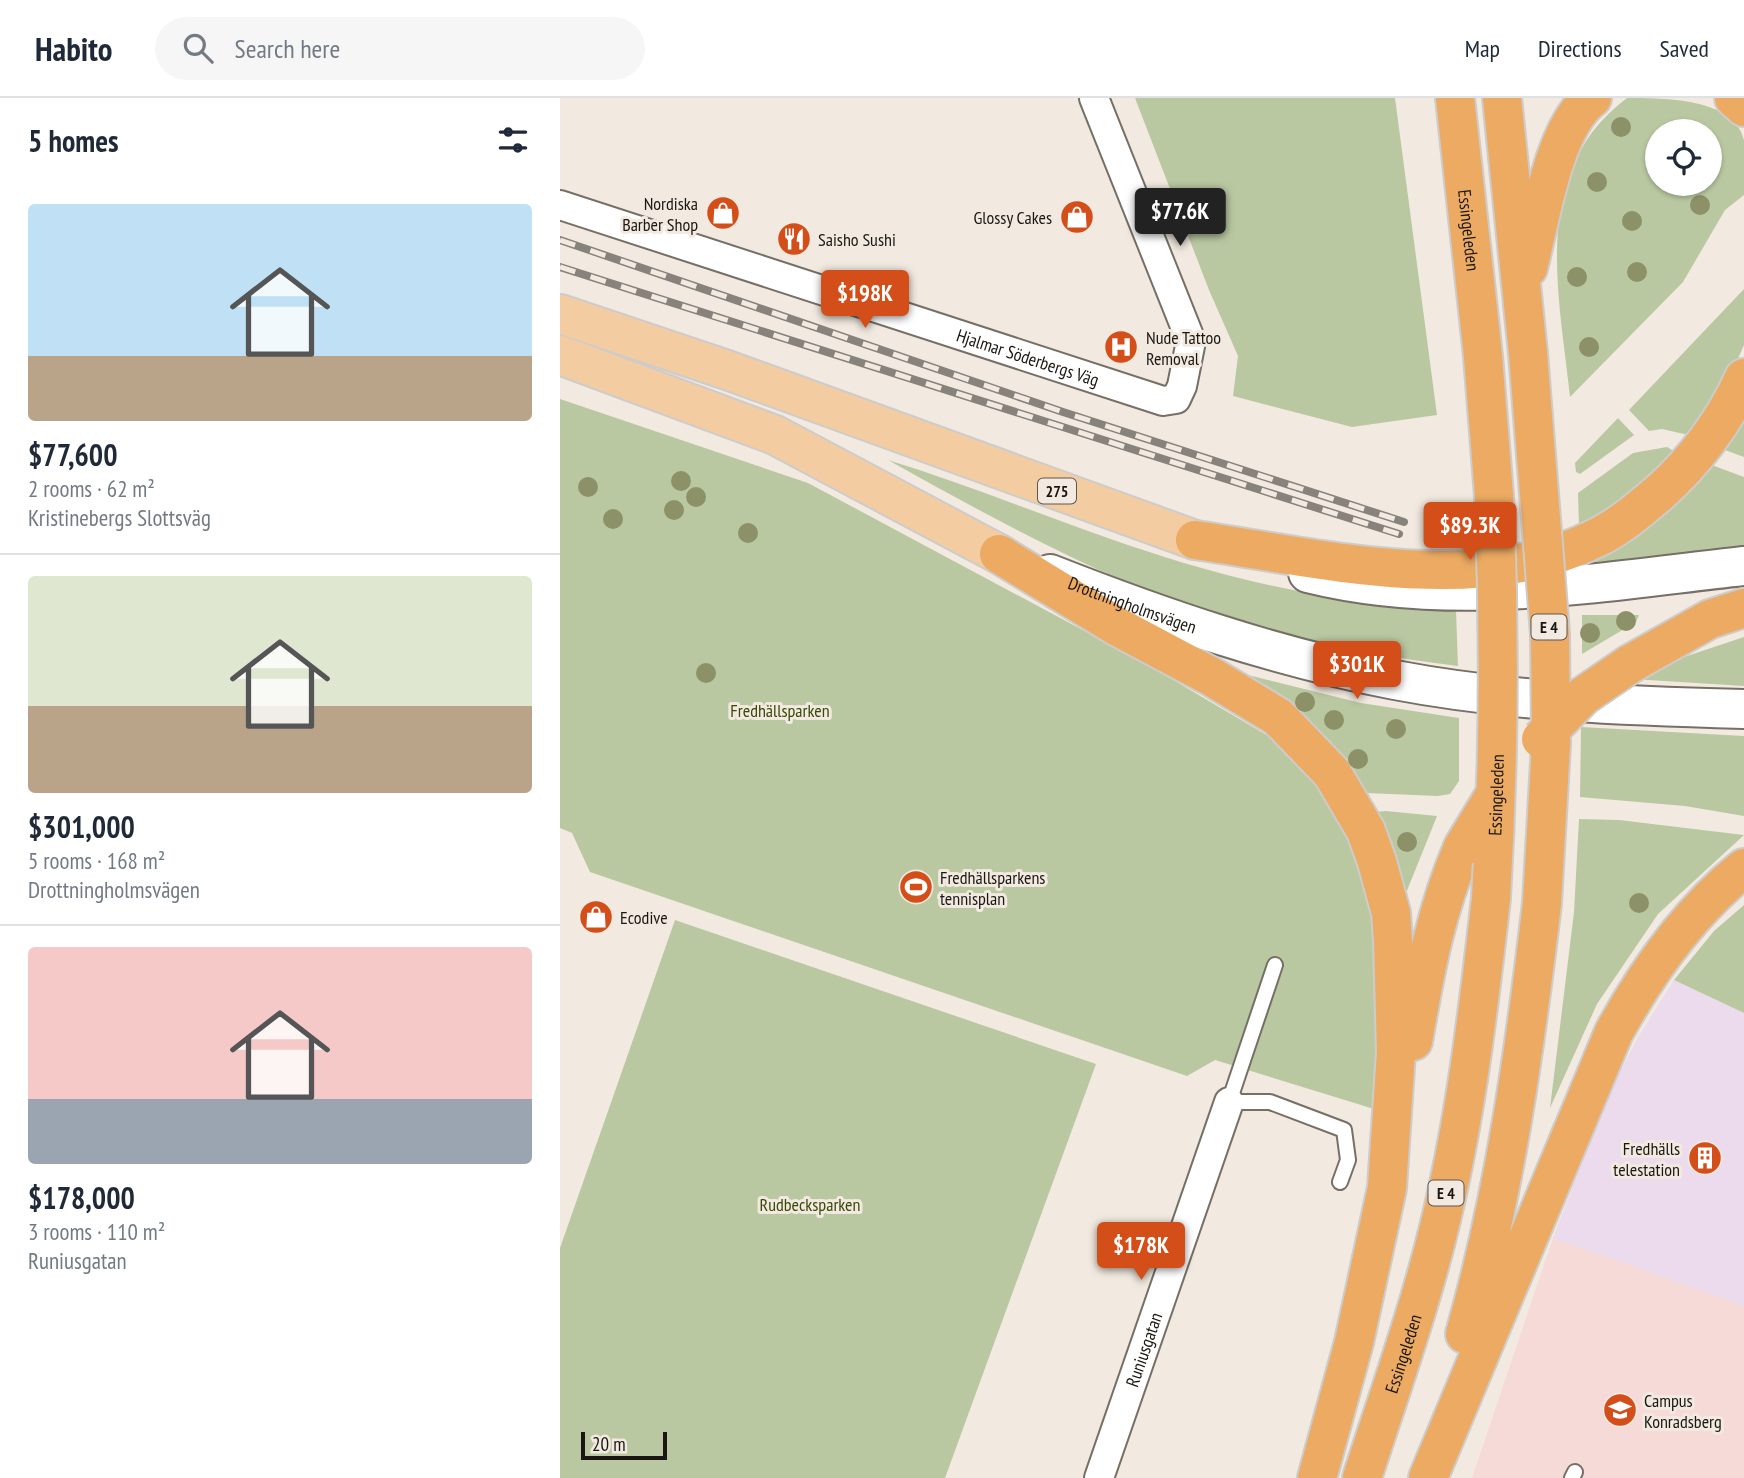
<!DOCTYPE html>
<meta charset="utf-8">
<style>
:root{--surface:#fff;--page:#f6f6f7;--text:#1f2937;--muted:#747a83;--line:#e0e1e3;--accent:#d44e19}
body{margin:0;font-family:"PT Sans Narrow",sans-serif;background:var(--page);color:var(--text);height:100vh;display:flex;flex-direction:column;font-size:26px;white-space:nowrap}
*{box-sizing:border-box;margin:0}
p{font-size:23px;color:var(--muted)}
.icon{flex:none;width:38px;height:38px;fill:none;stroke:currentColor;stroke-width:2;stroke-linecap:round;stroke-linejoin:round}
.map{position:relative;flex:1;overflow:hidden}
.sheet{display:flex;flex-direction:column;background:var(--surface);width:560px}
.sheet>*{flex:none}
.controls{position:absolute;left:1085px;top:21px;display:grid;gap:14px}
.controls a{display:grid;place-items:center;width:77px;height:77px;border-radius:50%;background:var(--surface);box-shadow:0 2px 5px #0004;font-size:35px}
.scale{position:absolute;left:21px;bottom:18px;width:86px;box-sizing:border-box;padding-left:7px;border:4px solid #1a1713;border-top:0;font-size:19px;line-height:24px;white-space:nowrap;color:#1a1713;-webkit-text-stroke:5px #f2eae0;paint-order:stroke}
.price{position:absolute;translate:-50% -60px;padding:0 16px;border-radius:7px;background:var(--accent);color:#fff;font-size:23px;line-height:46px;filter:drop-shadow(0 2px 4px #0008)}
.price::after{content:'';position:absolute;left:50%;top:42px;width:21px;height:16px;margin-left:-10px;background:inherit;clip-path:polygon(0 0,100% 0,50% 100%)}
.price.selected{background:#222;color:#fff}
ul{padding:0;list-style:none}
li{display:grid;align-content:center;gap:14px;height:371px;padding:0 28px}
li+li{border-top:2px solid var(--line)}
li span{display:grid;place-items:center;height:217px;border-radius:7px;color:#555}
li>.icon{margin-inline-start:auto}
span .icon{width:126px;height:126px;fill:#fffc;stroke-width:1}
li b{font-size:30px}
h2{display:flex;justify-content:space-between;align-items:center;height:84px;padding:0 28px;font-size:30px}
header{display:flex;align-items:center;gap:42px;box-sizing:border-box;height:98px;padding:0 35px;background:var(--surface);border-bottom:2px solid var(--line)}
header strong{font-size:33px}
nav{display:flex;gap:38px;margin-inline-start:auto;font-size:24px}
.search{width:490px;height:63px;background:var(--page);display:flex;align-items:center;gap:18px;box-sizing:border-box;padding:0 24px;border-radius:38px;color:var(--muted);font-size:26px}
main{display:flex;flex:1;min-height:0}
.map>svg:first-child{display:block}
.commercial{fill:#ebdbed}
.education{fill:#f5dad7}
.green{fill:#bac8a2;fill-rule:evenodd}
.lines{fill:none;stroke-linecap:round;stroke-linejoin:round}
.lane-casing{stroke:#766f66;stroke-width:18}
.street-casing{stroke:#766f66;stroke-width:32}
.secondary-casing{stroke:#766f66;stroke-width:42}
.primary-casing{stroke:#cdcccb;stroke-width:42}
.highway-casing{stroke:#cdcccb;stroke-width:42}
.lane{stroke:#fff;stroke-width:14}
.street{stroke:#fff;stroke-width:28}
.secondary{stroke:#fff;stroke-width:38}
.primary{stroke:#f4cca1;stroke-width:38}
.highway{stroke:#edaa62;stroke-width:38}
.rail-casing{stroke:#87827b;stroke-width:8}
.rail{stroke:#f2eae0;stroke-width:5;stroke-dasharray:16;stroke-linecap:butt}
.highway-bridge-casing{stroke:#cdcccb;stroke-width:42;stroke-linecap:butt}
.highway-bridge{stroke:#edaa62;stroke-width:38}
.tree{fill:#8c9168}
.labels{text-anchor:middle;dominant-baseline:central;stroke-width:6;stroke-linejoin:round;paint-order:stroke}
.shield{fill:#f2eae0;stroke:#5b5650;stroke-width:2}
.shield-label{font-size:16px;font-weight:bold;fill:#1a1713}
.poi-label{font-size:18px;fill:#1a1713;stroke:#f2eae0;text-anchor:start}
.street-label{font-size:18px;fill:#1a1713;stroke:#f2eae0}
.park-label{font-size:18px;fill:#384906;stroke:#f2eae0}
</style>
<header>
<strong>Habito</strong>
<div class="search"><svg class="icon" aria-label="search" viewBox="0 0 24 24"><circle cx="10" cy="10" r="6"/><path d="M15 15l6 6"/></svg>Search here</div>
<nav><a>Map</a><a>Directions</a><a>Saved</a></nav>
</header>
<main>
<section class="sheet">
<h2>5 homes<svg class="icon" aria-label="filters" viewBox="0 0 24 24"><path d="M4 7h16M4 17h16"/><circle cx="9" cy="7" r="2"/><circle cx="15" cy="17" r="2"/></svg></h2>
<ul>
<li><span style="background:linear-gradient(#bfe0f5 70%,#b9a48a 0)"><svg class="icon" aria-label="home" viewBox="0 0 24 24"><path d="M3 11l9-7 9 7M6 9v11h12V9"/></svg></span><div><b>$77,600</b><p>2 rooms · 62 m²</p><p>Kristinebergs Slottsväg</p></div></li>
<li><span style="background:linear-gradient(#dfe7d0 60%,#b9a48a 0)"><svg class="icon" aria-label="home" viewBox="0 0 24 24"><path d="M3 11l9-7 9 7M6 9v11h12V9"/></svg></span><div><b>$301,000</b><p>5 rooms · 168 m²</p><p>Drottningholmsvägen</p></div></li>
<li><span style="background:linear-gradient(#f6c9c9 70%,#9aa5b1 0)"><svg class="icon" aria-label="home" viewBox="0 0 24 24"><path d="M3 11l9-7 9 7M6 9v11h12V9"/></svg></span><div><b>$178,000</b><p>3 rooms · 110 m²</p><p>Runiusgatan</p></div></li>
</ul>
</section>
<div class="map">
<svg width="1184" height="1380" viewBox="0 0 1184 1380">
<rect width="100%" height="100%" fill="#f2eae0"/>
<!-- commercial -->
<polygon class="commercial" points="1114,882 1184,915 1184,1208 993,1140 1046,1001 1077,941"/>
<!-- education -->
<polygon class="education" points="993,1140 1184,1208 1184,1380 912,1380"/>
<!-- green -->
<g class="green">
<polygon points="575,0 835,0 877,317 792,329 673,298 678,258 649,192"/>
<path d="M1067 0C1105 0 1174 0 1184 42 1184 59 1184 80 1184 97L1165 112 1123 184 1010 299C999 194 969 73 1067 0ZM1097 33H1150V86H1097Z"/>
<polygon points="1184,191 1184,247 1160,301 1133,338 1102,331 1089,333 1069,312"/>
<polygon points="0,301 248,385 588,567 715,642 754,680 781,724 802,770 817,832 821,913 814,1011 655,962 627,978 30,774 12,735 0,730"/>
<polygon points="1184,316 1184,359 1162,351"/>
<polygon points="1058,320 1074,337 1020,376 1016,374 1015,365"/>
<polygon points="1107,349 1117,355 1080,389 1019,429 1018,395 1073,355"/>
<path d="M328 362C428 393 524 435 624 465 714 492 803 507 896 513L898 568C788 555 666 527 564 483 483 448 405 405 328 362Z"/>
<polygon points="1149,366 1184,379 1184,449 1028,469 1027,459"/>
<polygon points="1022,517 1079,517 1076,524 1022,556"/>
<polygon points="1184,539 1184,588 1072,581 1118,561"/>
<polygon points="688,577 801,605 899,620 899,683 890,696 878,698 805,695 771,644 726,603"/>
<polygon points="1021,629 1184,638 1184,718 1125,708 1020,699"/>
<polygon points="826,713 877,718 844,800 815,714"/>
<polygon points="1019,721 1059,722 1184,737 1098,816 1037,906 990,1010 1014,814"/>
<polygon points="1184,807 1184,915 1114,882 1154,833"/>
<polygon points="115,822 536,966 385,1380 0,1380 0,1150"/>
</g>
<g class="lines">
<!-- lane casing -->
<g class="lane-casing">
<g id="lane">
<polyline points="715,867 669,1004 710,1004 784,1032 788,1062 780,1084"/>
<polyline points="1012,1380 1015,1374"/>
</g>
</g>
<!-- street casing -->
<g class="street-casing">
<g id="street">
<path id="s1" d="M0 107 603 303 616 301 622 288 631 243 534 0"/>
<path id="s2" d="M539 1380 669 1004"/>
</g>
</g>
<!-- secondary casing -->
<g class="secondary-casing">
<g id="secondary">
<path d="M748 475C893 511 1038 484 1184 468"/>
<path id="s3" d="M490 476C602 520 716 559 835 582 950 604 1068 608 1184 611"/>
</g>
</g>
<!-- primary casing -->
<g class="primary-casing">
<g id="primary">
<polyline points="0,216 167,272 635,442"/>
<polyline points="0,257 215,337 439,456"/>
</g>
</g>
<!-- highway casing -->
<g class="highway-casing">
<g id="highway">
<path id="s4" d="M895 0 923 258 934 398"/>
<polyline points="942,0 968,255"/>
<polyline points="1174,0 1184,9"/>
<path d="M968 170C980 124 993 29 1032 0"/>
<path d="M635 442C759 460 916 500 1034 441 1058 430 1079 412 1099 395 1134 364 1165 323 1184 280"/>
<polyline points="439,456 558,529 652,579 718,619 772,675 806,733 817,764 831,815 833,843 836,954 827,1090 794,1244 757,1380"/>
<polyline points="1070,566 1150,521 1184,510"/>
<path d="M853 943C865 874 875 814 903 749"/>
<path d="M905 1236C945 1095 965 950 982 805"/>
<path id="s5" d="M802 1380C824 1311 849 1242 868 1172 902 1051 917 925 931 800"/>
<path d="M868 1380 1054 934C1088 872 1129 814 1184 770"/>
</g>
</g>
<!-- lane -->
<use href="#lane" class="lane"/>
<!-- street -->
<use href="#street" class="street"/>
<!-- secondary -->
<use href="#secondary" class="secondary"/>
<!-- primary -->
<use href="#primary" class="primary"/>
<!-- highway -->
<use href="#highway" class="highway"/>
<!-- rail casing -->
<g class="rail-casing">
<g id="rail">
<polyline points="0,142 503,314 844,424"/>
<polyline points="0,169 839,436"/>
</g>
</g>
<!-- rail -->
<use href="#rail" class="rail"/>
<!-- highway-bridge casing -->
<g class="highway-bridge-casing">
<g id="highway-bridge">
<polyline points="968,255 990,536 991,646 982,805"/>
<polyline points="981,641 1023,598 1070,566"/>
<polyline points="903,749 934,698"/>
<path id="s6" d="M931 800C939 665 940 534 934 398"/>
</g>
</g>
<!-- highway-bridge -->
<use href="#highway-bridge" class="highway-bridge"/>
</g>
<!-- trees -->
<g class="tree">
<circle cx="1061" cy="29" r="10"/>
<circle cx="1037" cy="84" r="10"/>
<circle cx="1140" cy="107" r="10"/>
<circle cx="1072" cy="123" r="10"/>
<circle cx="1077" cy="174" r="10"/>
<circle cx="1017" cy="179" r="10"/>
<circle cx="1029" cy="249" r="10"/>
<circle cx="121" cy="383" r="10"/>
<circle cx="28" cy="389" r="10"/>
<circle cx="136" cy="399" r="10"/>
<circle cx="114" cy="412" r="10"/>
<circle cx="53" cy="421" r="10"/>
<circle cx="188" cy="435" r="10"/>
<circle cx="1066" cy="523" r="10"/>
<circle cx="1030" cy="535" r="10"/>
<circle cx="146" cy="575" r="10"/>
<circle cx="745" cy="604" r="10"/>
<circle cx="774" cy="622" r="10"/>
<circle cx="836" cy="631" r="10"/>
<circle cx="798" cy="661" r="10"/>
<circle cx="847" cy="744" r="10"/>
<circle cx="1079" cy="805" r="10"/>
</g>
<!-- icons -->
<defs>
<g id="shop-disc" transform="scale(1.75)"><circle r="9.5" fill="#d44e19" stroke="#f2eae0"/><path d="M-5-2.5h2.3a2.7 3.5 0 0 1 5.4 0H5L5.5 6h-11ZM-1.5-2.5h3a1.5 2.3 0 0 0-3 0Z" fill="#fff"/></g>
<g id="restaurant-disc" transform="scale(1.75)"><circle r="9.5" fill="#d44e19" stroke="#f2eae0"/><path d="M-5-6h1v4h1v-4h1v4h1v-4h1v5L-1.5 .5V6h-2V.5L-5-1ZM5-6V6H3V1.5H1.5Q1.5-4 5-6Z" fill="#fff"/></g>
<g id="hospital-disc" transform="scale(1.75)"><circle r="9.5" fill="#d44e19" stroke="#f2eae0"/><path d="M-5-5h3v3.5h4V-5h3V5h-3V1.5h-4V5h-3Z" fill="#fff"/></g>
<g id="stadium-disc" transform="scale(1.75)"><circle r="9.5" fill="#d44e19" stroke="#f2eae0"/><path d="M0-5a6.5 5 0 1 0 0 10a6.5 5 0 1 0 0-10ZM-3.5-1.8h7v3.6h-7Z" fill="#fff"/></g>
<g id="building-disc" transform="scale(1.75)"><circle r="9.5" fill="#d44e19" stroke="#f2eae0"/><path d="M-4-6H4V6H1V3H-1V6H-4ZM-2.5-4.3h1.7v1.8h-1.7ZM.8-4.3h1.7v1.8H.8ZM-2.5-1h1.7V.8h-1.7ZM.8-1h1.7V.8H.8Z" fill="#fff"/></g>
<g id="university-disc" transform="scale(1.75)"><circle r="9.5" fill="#d44e19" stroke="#f2eae0"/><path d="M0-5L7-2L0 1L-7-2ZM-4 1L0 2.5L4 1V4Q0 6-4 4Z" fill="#fff"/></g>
</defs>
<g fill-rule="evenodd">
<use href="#shop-disc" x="163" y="115"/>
<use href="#shop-disc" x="517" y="119"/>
<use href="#restaurant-disc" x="234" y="141"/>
<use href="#hospital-disc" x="561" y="249"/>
<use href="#stadium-disc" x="356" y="789"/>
<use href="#shop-disc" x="36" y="819"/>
<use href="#building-disc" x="1145" y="1060"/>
<use href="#university-disc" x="1060" y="1312"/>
</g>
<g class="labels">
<!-- shield labels -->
<g class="shield">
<rect x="478" y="380.5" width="38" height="25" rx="5"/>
<rect x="971.5" y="516.5" width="35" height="25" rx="5"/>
<rect x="868.5" y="1082.5" width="35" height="25" rx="5"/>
</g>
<g class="shield-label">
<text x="497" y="393">275</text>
<text x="989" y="529">E 4</text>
<text x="886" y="1095">E 4</text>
</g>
<!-- poi labels -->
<g class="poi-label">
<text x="138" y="105" text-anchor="end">Nordiska<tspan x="138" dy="21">Barber Shop</tspan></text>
<text x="492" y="119" text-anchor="end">Glossy Cakes</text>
<text x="258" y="141">Saisho Sushi</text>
<text x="586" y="239">Nude Tattoo<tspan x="586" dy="21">Removal</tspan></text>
<text x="380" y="779">Fredhällsparkens<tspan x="380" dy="21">tennisplan</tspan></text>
<text x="60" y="819">Ecodive</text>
<text x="1120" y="1050" text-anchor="end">Fredhälls<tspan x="1120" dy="21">telestation</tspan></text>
<text x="1084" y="1302">Campus<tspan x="1084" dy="21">Konradsberg</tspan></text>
</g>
<!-- street labels -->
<g class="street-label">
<text stroke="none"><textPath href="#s4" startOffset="133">Essingeleden</textPath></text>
<text stroke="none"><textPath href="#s1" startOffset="492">Hjalmar Söderbergs Väg</textPath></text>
<text stroke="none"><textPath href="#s3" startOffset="88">Drottningholmsvägen</textPath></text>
<text stroke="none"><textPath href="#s6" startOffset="103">Essingeleden</textPath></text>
<text stroke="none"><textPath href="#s2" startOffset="136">Runiusgatan</textPath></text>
<text stroke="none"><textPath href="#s5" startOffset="131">Essingeleden</textPath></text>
</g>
<!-- park labels -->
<g class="park-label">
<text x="220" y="612">Fredhällsparken</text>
<text x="250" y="1106">Rudbecksparken</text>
</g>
</g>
</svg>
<div class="controls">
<a><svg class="icon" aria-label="locate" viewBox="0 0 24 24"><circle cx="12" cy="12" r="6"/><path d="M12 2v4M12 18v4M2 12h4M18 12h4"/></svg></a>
</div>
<div class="scale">20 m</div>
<b class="price selected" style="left:620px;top:150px">$77.6K</b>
<b class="price" style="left:305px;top:232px">$198K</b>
<b class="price" style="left:910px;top:464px">$89.3K</b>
<b class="price" style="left:797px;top:603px">$301K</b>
<b class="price" style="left:581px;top:1184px">$178K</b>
</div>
</main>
